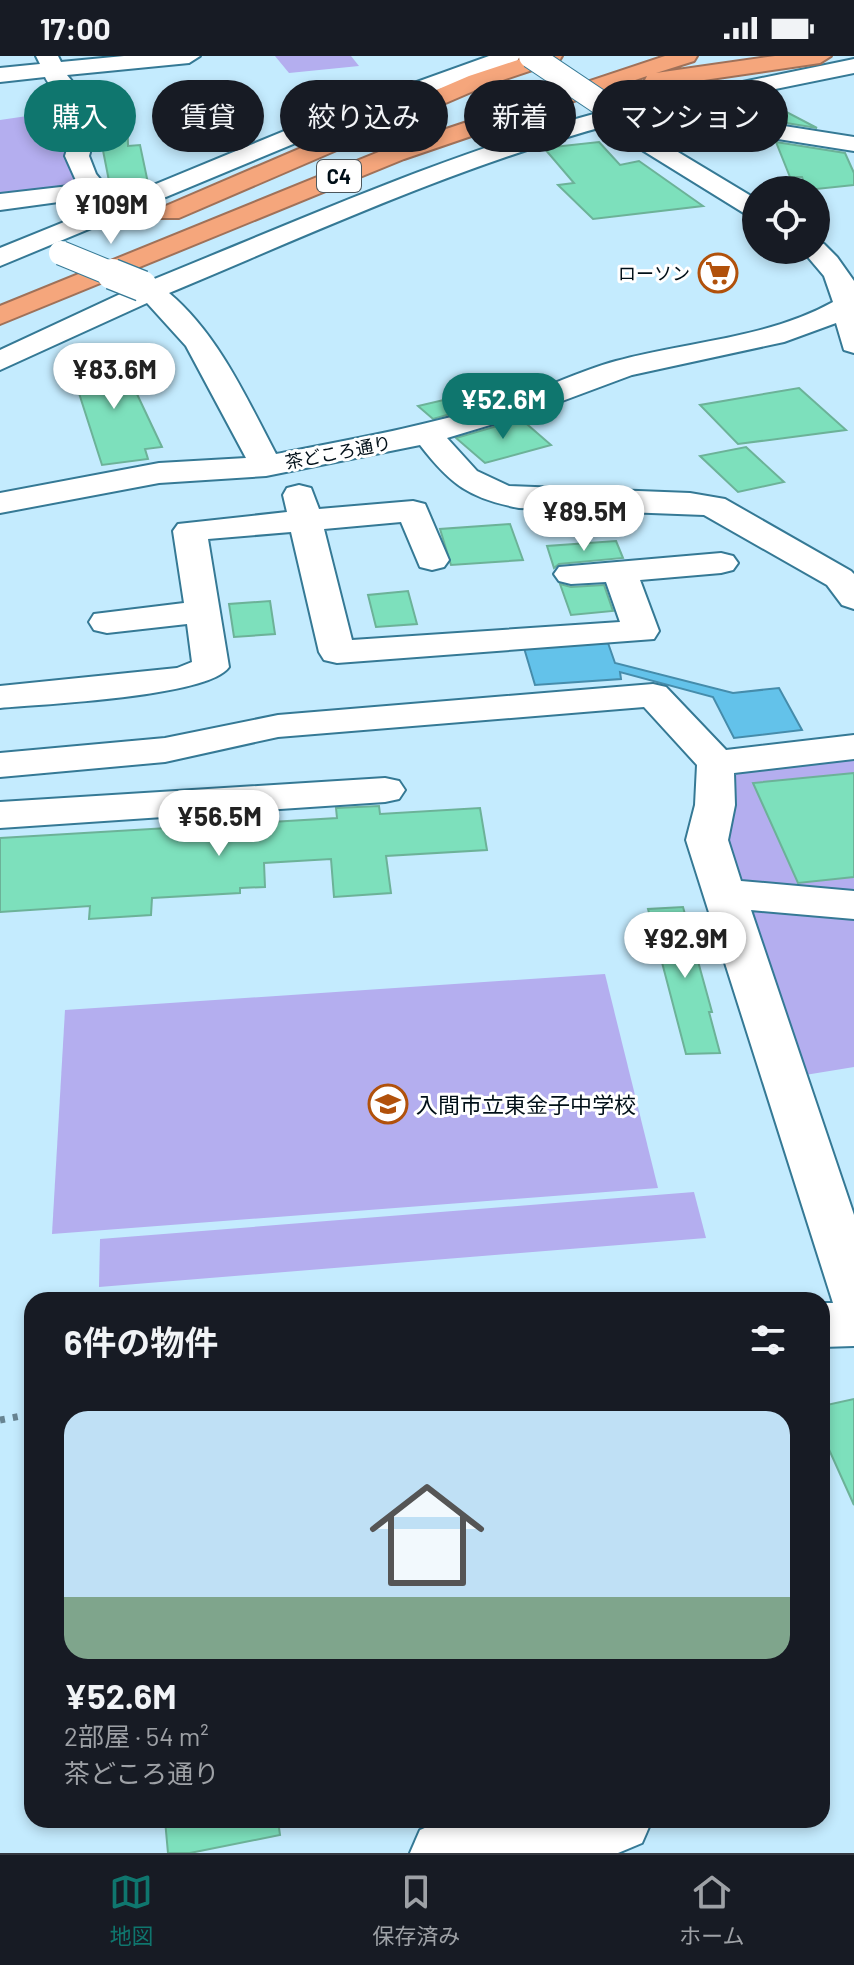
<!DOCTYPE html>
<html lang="ja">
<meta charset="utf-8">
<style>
:root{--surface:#171b24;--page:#242831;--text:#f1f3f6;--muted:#9ea1a6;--line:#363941;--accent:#0f766e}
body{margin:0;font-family:Barlow,"Noto Sans JP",sans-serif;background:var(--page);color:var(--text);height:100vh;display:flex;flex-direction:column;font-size:30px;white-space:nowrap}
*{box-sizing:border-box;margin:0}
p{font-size:26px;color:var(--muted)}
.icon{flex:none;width:44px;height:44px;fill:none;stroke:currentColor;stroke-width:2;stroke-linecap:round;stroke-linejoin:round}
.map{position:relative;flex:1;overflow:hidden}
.drawer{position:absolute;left:24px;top:1236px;width:806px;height:536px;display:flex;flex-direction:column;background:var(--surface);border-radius:24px;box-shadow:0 4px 12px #0003}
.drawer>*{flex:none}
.guide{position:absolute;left:24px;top:24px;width:806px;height:72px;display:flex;gap:16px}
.buttons{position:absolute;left:742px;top:120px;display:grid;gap:16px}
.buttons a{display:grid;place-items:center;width:88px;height:88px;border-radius:50%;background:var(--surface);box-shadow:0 4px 12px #0003;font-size:40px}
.price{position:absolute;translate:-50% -68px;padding:0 18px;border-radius:28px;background:#fff;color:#222;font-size:26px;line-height:52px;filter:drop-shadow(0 2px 4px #0008)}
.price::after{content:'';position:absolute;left:50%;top:48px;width:24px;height:18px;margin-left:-12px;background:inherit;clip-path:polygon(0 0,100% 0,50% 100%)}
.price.selected{background:var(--accent);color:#fff}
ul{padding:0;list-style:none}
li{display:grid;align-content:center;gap:16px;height:424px;padding:0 40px}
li+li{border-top:2px solid var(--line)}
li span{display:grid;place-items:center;height:248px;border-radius:24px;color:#555}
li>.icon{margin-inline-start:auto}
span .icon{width:144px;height:144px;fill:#fffc;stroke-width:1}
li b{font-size:34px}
h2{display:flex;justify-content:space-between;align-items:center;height:96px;padding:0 40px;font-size:34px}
.tag{padding:0 28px;border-radius:36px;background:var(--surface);box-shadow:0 4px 12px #0003;font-size:28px;line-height:72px}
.tag.selected{background:var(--accent);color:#fff}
.status{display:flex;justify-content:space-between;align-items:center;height:56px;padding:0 40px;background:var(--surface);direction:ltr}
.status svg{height:22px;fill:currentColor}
.dock{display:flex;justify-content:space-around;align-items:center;height:112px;border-top:2px solid var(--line);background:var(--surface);font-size:22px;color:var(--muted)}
.dock a{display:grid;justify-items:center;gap:4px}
.dock .selected{color:var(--accent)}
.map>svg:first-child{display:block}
.green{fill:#b4aeef}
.water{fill:#63c2ea;stroke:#458cab;stroke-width:2}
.building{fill:#7de0bc;stroke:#6cb298;stroke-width:2}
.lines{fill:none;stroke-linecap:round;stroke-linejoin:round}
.minor-casing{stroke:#357995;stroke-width:4}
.highway-casing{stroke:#9f7159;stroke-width:4}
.path{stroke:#688492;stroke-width:7;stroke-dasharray:5 8;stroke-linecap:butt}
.minor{fill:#fff;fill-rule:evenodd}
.highway{fill:#f5a67c;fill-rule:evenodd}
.minor-bridge-far1-casing{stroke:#357995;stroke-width:26;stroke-linecap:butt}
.minor-bridge-casing{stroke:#357995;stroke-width:33;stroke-linecap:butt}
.minor-bridge-far1{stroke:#fff;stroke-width:24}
.minor-bridge{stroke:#fff;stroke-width:30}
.labels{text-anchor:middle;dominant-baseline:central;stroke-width:6;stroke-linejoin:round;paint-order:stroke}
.far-poi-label{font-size:18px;fill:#000f18;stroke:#fff;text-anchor:end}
.far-street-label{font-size:18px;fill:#000f18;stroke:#fff}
.shield{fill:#fff;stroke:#4c575d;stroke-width:2}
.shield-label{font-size:20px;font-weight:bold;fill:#000f18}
.poi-label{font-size:22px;fill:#000f18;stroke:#fff;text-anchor:start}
</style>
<div class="status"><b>17:00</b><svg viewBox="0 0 49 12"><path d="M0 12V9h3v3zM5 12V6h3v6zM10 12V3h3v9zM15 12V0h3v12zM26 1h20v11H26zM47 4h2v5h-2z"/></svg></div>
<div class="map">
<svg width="854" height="1797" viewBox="0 0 854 1797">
<rect width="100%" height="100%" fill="#c4ebfe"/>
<!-- green -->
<g class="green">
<polygon points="275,0 351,0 359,10 289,17"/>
<polygon points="75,53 87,131 0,144 0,64"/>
<polygon points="854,703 854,1011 799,1020 721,804 733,715"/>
<polygon points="605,918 658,1132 52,1178 65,954"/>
<polygon points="694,1136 706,1182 99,1231 100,1183"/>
</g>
<!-- water -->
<polygon class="water" points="608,587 615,607 733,637 779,632 802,674 734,682 713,641 620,616 621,623 535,629 524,592"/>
<!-- building -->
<g class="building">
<polygon points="127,38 128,90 140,89 148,127 129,129 129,136 117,139 110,130 99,74 97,39"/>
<polygon points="760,42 817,72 768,64"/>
<polygon points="599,86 620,109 639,105 703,150 593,163 558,129 574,127 544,92"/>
<polygon points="776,86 845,97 854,117 854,129 807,134 802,121 790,121"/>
<polygon points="119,300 162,391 145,393 148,403 102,409 69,306"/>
<polygon points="799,332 846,374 738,388 700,349"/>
<polygon points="486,334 499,344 433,363 418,350"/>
<polygon points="521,363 551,389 485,407 456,382"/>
<polygon points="746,391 784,426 738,436 700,400"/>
<polygon points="510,468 523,504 451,509 440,473"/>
<polygon points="616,485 623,502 559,508 554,512 547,490"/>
<polygon points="560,528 571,531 604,529 613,555 571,559"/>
<polygon points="408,535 417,568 376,571 368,539"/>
<polygon points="270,545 275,578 234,581 229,548"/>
<polygon points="854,717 854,821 798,827 753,727"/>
<polygon points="379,750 380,758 480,752 487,794 386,800 391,837 334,841 331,803 264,807 265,831 240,832 240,837 152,842 151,859 89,863 90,850 0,856 0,782 337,762 336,752"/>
<polygon points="683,851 712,956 709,956 720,997 686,998 648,853"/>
<polygon points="854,1343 854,1449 822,1378 822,1350"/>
<polygon points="165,1764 278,1764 280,1779 190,1797 168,1797"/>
</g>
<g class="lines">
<!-- minor casing -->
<g class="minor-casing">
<g id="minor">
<path d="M36 0H58L61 6 124 0H200L189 7 67 19 92 50 98 66 89 100 96 118 117 144 311 64 489 0H520L517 5 327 74 0 210V192L96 153 88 142 0 154V138L78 129 65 100C68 90 74 77 74 67 74 48 52 37 45 21L0 26V12L40 8Z"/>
<path d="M854 3V17L634 62 658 84 756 143V162L747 159 642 94 613 68C460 109 315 176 169 237 218 278 247 343 276 398 354 383 432 369 507 345 544 333 579 315 616 305 689 285 766 283 833 246L824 220 802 194H816V186L824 188 837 201 854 225V297L844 294 836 267 784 286 632 319 530 357 447 382 477 415 509 430 690 437 725 443 851 515 854 518V553L842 549 827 529 704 459 519 452C469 442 451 429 420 389L266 420 159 427 0 457V437L159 407 246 402 186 290 147 247 0 314V294L131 233 128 230 132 224H152C300 164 446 98 601 56L603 49 611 47 621 51Z"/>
<polygon points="662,55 715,59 854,81 854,95 715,73 654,67 650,62 654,57"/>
<path d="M299 429 311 432 319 453 413 445 425 448 449 504 444 511 432 514 420 511 401 466 324 473 352 584 620 566 606 526 571 528 559 525 554 518 559 511 721 497 733 500 738 507 733 514 721 517 640 524 659 575 654 583 337 607 324 604 319 596 291 476 208 483 229 611C209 641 42 648 0 652V630L177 612 192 606 187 568 107 577 94 574 89 566 94 558 184 547 173 475 178 468 287 456 283 439 287 432Z"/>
<polygon points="653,628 666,631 726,694 854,679 854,703 734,717 735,749 728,784 741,825 854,835 854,863 751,854 854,1159 854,1290 822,1291 822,1247 833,1247 686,784 695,749 697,709 644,651 278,681 165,706 0,721 0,697 165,682 278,659"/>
<polygon points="385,722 399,725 405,734 399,743 385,746 0,772 0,746"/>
<polygon points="443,1764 652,1764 642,1787 618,1797 410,1797 420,1774"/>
</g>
</g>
<!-- highway casing -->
<g class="highway-casing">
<g id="highway">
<polygon points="530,0 562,0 559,5 485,30 179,162 161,162 157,157 161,152 469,20"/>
<polygon points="665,0 697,0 694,5 656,17 775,0 831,0 820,7 656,31 648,29 645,24 647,20 404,103 0,268 0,250 386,93"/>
</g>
</g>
<!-- path -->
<polyline class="path" points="0,1364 32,1358"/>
<!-- minor -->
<use href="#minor" class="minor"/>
<!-- highway -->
<use href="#highway" class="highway"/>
<!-- minor-bridge-far1 casing -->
<g class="minor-bridge-far1-casing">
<g id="minor-bridge-far1">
<polyline points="531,0 610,53"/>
<polyline points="61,197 117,220"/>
</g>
</g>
<!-- minor-bridge casing -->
<g class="minor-bridge-casing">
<polyline id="minor-bridge" points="112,218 142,230"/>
</g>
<!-- minor-bridge-far1 -->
<use href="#minor-bridge-far1" class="minor-bridge-far1"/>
<!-- minor-bridge -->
<use href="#minor-bridge" class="minor-bridge"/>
</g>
<!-- icons -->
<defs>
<g id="supermarket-ring" transform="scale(2)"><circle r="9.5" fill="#fff" stroke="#b1510b" stroke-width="1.5"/><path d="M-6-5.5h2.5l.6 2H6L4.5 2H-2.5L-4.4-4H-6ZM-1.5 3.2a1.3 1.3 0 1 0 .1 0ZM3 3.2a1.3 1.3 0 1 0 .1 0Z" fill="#b1510b"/></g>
<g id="school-ring" transform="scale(2)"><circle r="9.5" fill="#fff" stroke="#b1510b" stroke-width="1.5"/><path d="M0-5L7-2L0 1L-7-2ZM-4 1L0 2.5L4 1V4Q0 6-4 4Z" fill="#b1510b"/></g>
</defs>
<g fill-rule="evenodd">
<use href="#supermarket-ring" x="718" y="217"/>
<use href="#school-ring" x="388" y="1048"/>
</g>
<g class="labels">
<!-- far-poi labels -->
<g class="far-poi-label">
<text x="690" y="217">ローソン</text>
</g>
<!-- far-street labels -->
<g class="far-street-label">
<text transform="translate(338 396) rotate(-11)">茶どころ通り</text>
</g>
<!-- shield labels -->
<rect class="shield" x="317" y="104" width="44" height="32" rx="6"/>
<g class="shield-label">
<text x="339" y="120">C4</text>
</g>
<!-- poi labels -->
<g class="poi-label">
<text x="416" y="1048">入間市立東金子中学校</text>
</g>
</g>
</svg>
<div class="buttons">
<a><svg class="icon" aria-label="locate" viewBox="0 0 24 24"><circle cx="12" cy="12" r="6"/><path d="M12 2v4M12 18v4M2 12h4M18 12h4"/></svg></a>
</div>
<b class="price" style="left:111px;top:190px">¥109M</b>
<b class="price" style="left:114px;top:355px">¥83.6M</b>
<b class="price selected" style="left:503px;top:385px">¥52.6M</b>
<b class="price" style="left:584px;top:497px">¥89.5M</b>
<b class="price" style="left:219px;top:802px">¥56.5M</b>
<b class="price" style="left:685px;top:924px">¥92.9M</b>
<div class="guide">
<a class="tag selected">購入</a>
<a class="tag">賃貸</a>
<a class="tag">絞り込み</a>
<a class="tag">新着</a>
<a class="tag">マンション</a>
</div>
<section class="drawer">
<h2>6件の物件<svg class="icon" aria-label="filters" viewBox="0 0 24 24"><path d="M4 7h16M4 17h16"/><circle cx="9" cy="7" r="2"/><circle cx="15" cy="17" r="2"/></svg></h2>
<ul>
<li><span style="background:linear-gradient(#bfe0f5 75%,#7fa58c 0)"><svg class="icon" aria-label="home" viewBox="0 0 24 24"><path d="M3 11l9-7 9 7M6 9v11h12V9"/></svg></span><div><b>¥52.6M</b><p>2部屋 · 54 m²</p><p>茶どころ通り</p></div></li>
</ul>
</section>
</div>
<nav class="dock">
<a class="selected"><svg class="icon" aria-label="map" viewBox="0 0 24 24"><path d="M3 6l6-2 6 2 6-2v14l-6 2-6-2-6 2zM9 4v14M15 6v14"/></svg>地図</a>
<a><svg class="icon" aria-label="saved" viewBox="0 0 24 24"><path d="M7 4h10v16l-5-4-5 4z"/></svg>保存済み</a>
<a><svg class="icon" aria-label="home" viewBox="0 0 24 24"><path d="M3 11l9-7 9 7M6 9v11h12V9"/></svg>ホーム</a>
</nav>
